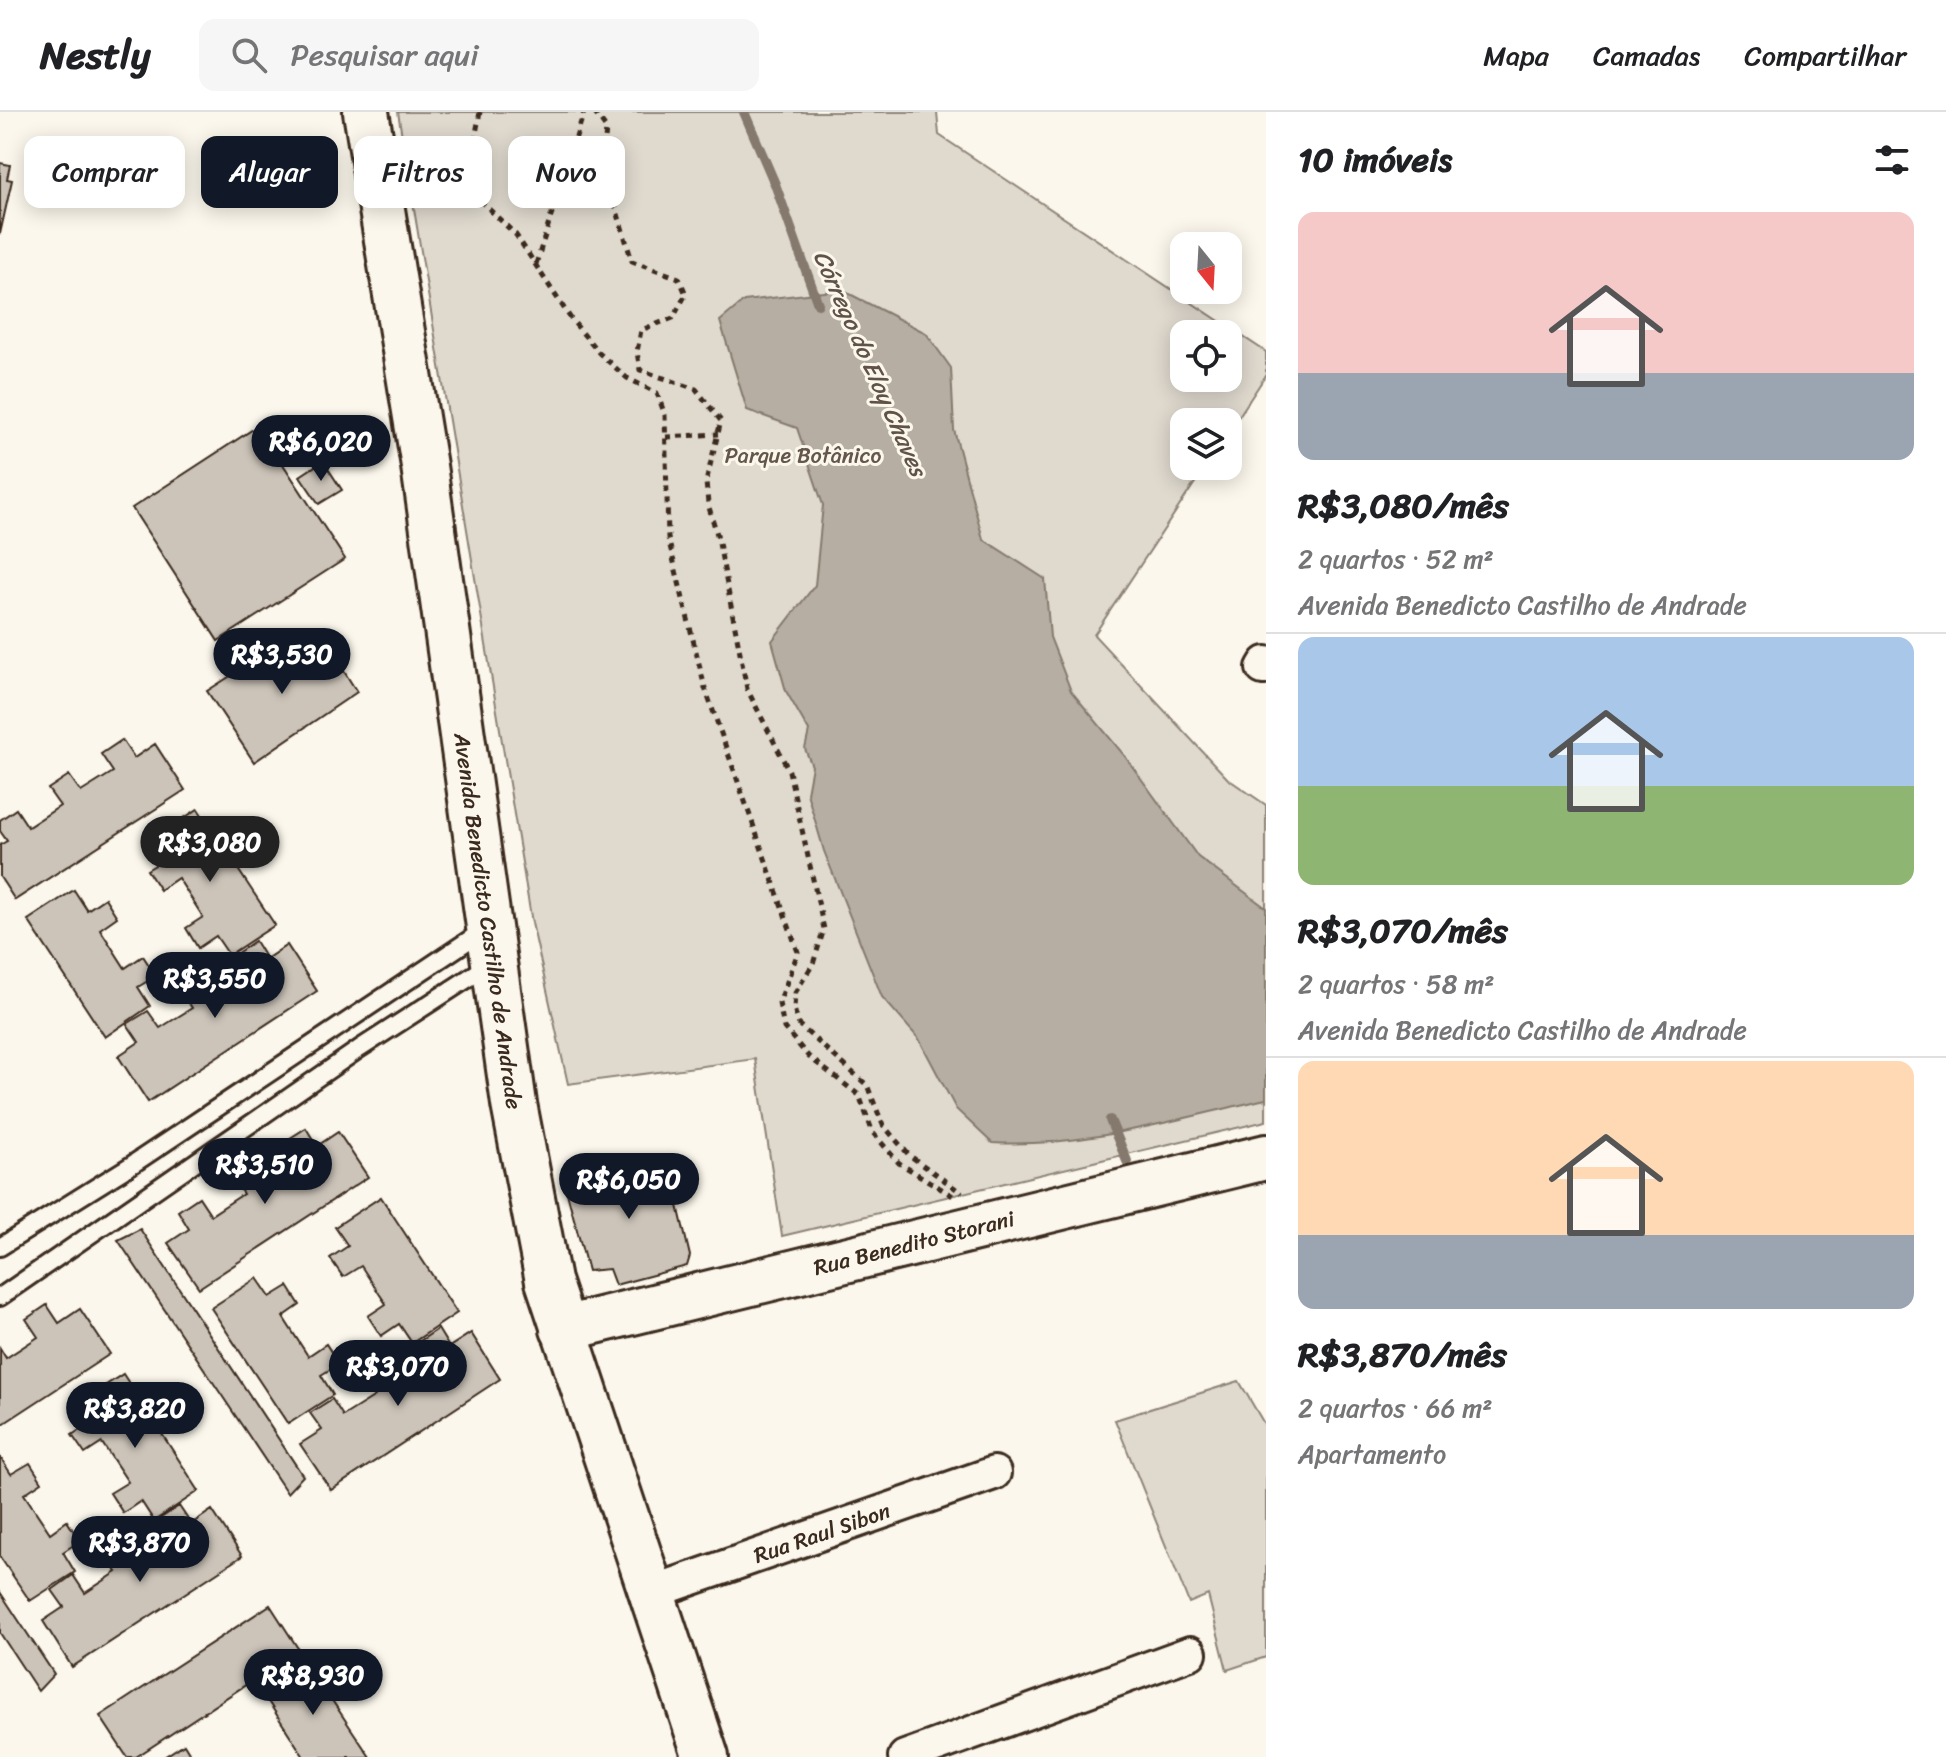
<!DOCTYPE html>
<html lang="pt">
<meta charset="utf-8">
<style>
:root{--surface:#fff;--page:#f6f6f6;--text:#202124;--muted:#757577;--line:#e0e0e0;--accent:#111827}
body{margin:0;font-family:Sriracha,sans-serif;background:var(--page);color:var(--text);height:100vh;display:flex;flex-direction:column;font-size:30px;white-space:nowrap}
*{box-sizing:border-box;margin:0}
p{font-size:26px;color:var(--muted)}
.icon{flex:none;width:44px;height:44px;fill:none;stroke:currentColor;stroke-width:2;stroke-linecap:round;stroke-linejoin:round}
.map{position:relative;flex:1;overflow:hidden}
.drawer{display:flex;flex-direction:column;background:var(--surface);width:680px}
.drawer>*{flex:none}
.hud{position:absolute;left:24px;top:24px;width:760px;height:72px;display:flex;gap:16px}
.needle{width:52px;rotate:162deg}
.controls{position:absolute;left:1170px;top:120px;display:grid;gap:16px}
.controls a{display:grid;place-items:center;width:72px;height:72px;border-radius:16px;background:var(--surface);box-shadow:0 4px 20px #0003;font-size:40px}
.price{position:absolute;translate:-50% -68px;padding:0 18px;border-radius:28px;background:var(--accent);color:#fff;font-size:26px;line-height:52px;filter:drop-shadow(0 2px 4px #0008)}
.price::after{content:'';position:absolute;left:50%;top:48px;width:24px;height:18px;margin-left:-12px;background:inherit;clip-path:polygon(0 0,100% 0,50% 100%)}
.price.on{background:#222;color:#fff}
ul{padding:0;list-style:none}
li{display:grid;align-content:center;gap:16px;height:424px;padding:0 32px}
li+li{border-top:2px solid var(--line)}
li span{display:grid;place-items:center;height:248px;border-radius:16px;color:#555}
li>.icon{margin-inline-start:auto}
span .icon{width:144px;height:144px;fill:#fffc;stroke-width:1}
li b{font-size:34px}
h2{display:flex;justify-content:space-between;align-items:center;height:96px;padding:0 32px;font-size:34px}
.pill{padding:0 28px;border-radius:16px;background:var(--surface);box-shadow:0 4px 20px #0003;font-size:28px;line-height:72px}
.pill.on{background:var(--accent);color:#fff}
header{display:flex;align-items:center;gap:48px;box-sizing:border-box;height:112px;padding:0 40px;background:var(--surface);border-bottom:2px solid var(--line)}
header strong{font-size:38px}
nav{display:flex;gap:44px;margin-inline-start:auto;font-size:28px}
.search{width:560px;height:72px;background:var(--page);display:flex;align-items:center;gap:20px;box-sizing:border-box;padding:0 28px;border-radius:16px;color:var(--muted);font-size:30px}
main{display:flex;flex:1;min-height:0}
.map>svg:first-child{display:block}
.green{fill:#dfd9ce;stroke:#8d8276;stroke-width:2;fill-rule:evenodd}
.water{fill:#b6aea2;stroke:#85796d;stroke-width:2}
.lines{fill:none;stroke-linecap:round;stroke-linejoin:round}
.stream{stroke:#85796d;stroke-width:10}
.building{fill:#ccc4b9;stroke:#3b2a1e;stroke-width:2}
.lane-casing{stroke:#3b2a1e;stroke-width:22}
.street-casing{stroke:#3b2a1e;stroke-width:38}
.secondary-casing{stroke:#3b2a1e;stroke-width:50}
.path{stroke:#3b2a1e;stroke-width:5;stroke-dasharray:6 6;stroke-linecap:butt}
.lane{stroke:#fbf7ec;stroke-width:16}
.street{stroke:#fbf7ec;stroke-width:32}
.secondary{stroke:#fbf7ec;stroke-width:44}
.labels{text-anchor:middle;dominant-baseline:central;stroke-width:6;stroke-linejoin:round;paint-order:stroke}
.park-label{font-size:22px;fill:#64564a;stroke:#fbf7ec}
.street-label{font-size:22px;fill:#3b2a1e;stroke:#fbf7ec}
.water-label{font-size:24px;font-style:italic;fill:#605246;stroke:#fbf7ec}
</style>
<header>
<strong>Nestly</strong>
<div class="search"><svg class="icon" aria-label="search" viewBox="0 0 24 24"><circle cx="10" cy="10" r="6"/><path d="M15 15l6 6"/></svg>Pesquisar aqui</div>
<nav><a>Mapa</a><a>Camadas</a><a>Compartilhar</a></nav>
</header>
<main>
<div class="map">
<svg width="1266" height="1645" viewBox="0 0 1266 1645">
<rect width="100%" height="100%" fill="#fbf7ec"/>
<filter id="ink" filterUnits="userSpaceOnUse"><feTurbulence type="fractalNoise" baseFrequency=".0125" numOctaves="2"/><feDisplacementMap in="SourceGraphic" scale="16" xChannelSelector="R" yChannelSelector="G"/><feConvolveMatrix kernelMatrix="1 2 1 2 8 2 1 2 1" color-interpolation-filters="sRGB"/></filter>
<g filter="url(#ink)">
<!-- green -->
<g class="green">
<path d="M398 0H937L939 23 1266 240V263L1228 321V310H1184V354H1206L1094 523 1228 667 1266 693V1009L782 1124 755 947 568 972 532 811ZM1184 222H1228V266H1184Z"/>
<polygon points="1239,1269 1266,1315 1266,1545 1227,1558 1208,1483 1189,1491 1115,1308"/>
</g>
<!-- water -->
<path class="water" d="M842 178 926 221 951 256 954 318 983 427 1045 467 1050 525 1071 579 1124 643 1198 745 1266 796V987C1176 1007 1084 1036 992 1031L956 997 919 927 882 885 824 739 807 681 812 654 805 637 809 619 786 579 772 529 815 473 823 393 797 316 747 298 720 209 744 189Z"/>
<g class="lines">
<!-- stream -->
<g class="stream">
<polyline points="744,0 775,72 818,192"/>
<polyline points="1110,1008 1127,1049"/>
</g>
</g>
<!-- building -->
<g class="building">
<polygon points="0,51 10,53 7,67 12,68 0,122"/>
<polygon points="258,314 345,447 218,529 132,396"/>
<polygon points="323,349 342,378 319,392 300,364"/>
<polygon points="320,521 357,580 254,650 207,579 251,551 260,559"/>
<polygon points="122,628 134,646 155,632 185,678 15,788 0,765 0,733 7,729 0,719 0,708 16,697 28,715 60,694 48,677 69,663 81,680 113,660 101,642"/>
<polygon points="198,697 275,813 229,843 216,824 198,836 186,816 203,805 178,766 160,778 147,758 165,747 152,727"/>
<polygon points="74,778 87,798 105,786 117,805 100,817 125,856 143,844 156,864 138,875 150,894 105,925 28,808"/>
<polygon points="255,829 266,847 287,833 317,879 148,990 118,944 139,930 127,912 148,899 160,916 192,896 180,878 202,864 213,882 245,861 233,844"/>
<polygon points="306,1016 317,1034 338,1020 368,1065 199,1176 168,1131 189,1117 178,1099 199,1085 211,1103 243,1082 231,1064 252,1050 264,1068 296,1047 284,1030"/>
<polygon points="667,1047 690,1144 687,1154 615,1173 609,1157 588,1159 563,1066"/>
<polygon points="381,1085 457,1201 412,1231 399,1212 381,1224 368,1204 386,1192 361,1154 343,1165 330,1146 348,1134 335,1115"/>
<polygon points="140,1117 303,1364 287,1381 118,1128"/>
<polygon points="257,1166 270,1185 288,1174 300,1193 283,1205 308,1244 326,1232 339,1252 321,1263 333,1283 288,1312 211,1196"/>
<polygon points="47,1193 59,1211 80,1197 110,1242 0,1314 0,1236 6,1246 38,1225 26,1207"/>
<polygon points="438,1217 449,1235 471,1221 500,1267 331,1378 300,1332 322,1318 310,1301 332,1287 343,1304 375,1284 363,1266 384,1252 396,1269 428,1249 417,1231"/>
<polygon points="123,1262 199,1379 154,1409 141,1389 123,1401 110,1381 128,1370 102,1331 85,1342 72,1323 90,1311 77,1292"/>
<polygon points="0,1345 11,1362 30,1351 42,1370 24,1382 50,1421 67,1409 80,1429 63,1440 75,1460 30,1489 0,1445"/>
<polygon points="179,1394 191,1412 212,1398 242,1444 72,1555 43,1509 64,1495 52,1478 73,1463 85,1481 117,1460 105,1443 126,1429 138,1447 170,1426 158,1408"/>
<polygon points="0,1480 54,1562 38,1579 0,1521"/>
<polygon points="270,1493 299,1538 136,1645 127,1645 100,1604"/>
<polygon points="307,1551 370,1645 304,1645 262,1580"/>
<polygon points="184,1632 192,1645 164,1645"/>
</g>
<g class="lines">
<!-- lane casing -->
<g class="lane-casing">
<g id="lane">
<polyline points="0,1135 133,1052 487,816"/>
<polyline points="0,1185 359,937 492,851"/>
</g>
</g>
<!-- street casing -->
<g class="street-casing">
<g id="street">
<polyline points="1263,556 1266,551"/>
<polyline points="650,1481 994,1361"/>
<polyline points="905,1645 1190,1541"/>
</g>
</g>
<!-- secondary casing -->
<g class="secondary-casing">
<g id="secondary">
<polyline points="366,0 424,354 514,992 548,1169 706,1645"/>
<polyline points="563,1217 1266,1045"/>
</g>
</g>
<!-- path -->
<g class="path">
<polyline points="480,0 466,75 516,123 571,207 599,241 627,266 657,281 665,303 668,426 705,576 798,840 779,891 784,916 809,945 859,983 873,1021 899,1051 953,1084"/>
<polyline points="594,0 606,16 603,52 632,149 679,166 686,182 673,206 641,218 637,240 640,258 696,277 721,309 706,370 708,392 718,426 747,577 789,659 824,817 813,852 795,881 794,897 799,913 867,973 883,1013 909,1043 962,1081"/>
<polyline points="536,152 584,0"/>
<polyline points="666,325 718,322"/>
</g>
<!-- lane -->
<use href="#lane" class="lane"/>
<!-- street -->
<use href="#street" class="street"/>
<!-- secondary -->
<use href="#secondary" class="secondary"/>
</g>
</g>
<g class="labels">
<!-- park labels -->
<g class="park-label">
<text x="803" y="343">Parque Botânico</text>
</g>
<!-- street labels -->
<g class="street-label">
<text transform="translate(488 809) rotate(82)">Avenida Benedicto Castilho de Andrade</text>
<text transform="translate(914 1131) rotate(-14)">Rua Benedito Storani</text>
<text transform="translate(822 1421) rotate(-19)">Rua Raul Sibon</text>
</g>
<!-- water labels -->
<g class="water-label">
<text transform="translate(870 251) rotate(66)">Córrego do Eloy Chaves</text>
</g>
</g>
</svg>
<div class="controls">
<a><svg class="needle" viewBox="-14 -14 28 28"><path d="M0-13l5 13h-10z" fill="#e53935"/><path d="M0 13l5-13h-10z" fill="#757577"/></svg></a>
<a><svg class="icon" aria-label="locate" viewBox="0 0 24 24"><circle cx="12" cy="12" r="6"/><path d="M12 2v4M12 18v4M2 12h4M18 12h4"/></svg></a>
<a><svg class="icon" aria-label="layers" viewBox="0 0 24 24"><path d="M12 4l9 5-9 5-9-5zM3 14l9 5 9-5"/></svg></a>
</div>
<b class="price" style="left:321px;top:371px">R$6,020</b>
<b class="price" style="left:282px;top:584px">R$3,530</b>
<b class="price on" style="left:210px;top:772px">R$3,080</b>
<b class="price" style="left:215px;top:908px">R$3,550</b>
<b class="price" style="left:265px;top:1094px">R$3,510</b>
<b class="price" style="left:629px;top:1109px">R$6,050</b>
<b class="price" style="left:398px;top:1296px">R$3,070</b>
<b class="price" style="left:135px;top:1338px">R$3,820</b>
<b class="price" style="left:140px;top:1472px">R$3,870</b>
<b class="price" style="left:313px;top:1605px">R$8,930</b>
<div class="hud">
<a class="pill">Comprar</a>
<a class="pill on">Alugar</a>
<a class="pill">Filtros</a>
<a class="pill">Novo</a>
</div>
</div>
<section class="drawer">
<h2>10 imóveis<svg class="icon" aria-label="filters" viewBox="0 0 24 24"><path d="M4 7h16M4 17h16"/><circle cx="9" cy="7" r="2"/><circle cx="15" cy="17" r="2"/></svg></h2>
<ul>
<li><span style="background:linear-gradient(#f6c9c9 65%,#9aa5b1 0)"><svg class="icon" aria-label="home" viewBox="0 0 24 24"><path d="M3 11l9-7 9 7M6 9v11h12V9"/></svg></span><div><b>R$3,080/mês</b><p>2 quartos · 52 m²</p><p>Avenida Benedicto Castilho de Andrade</p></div></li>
<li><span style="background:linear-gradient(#a9c7e8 60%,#8fb573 0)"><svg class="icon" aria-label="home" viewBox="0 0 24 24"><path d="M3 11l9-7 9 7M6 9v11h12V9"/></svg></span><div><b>R$3,070/mês</b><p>2 quartos · 58 m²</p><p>Avenida Benedicto Castilho de Andrade</p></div></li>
<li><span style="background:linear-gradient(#ffd9b3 70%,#9aa5b1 0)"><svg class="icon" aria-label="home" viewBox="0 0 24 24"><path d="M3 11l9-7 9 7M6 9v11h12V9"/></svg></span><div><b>R$3,870/mês</b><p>2 quartos · 66 m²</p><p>Apartamento</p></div></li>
</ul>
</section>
</main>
